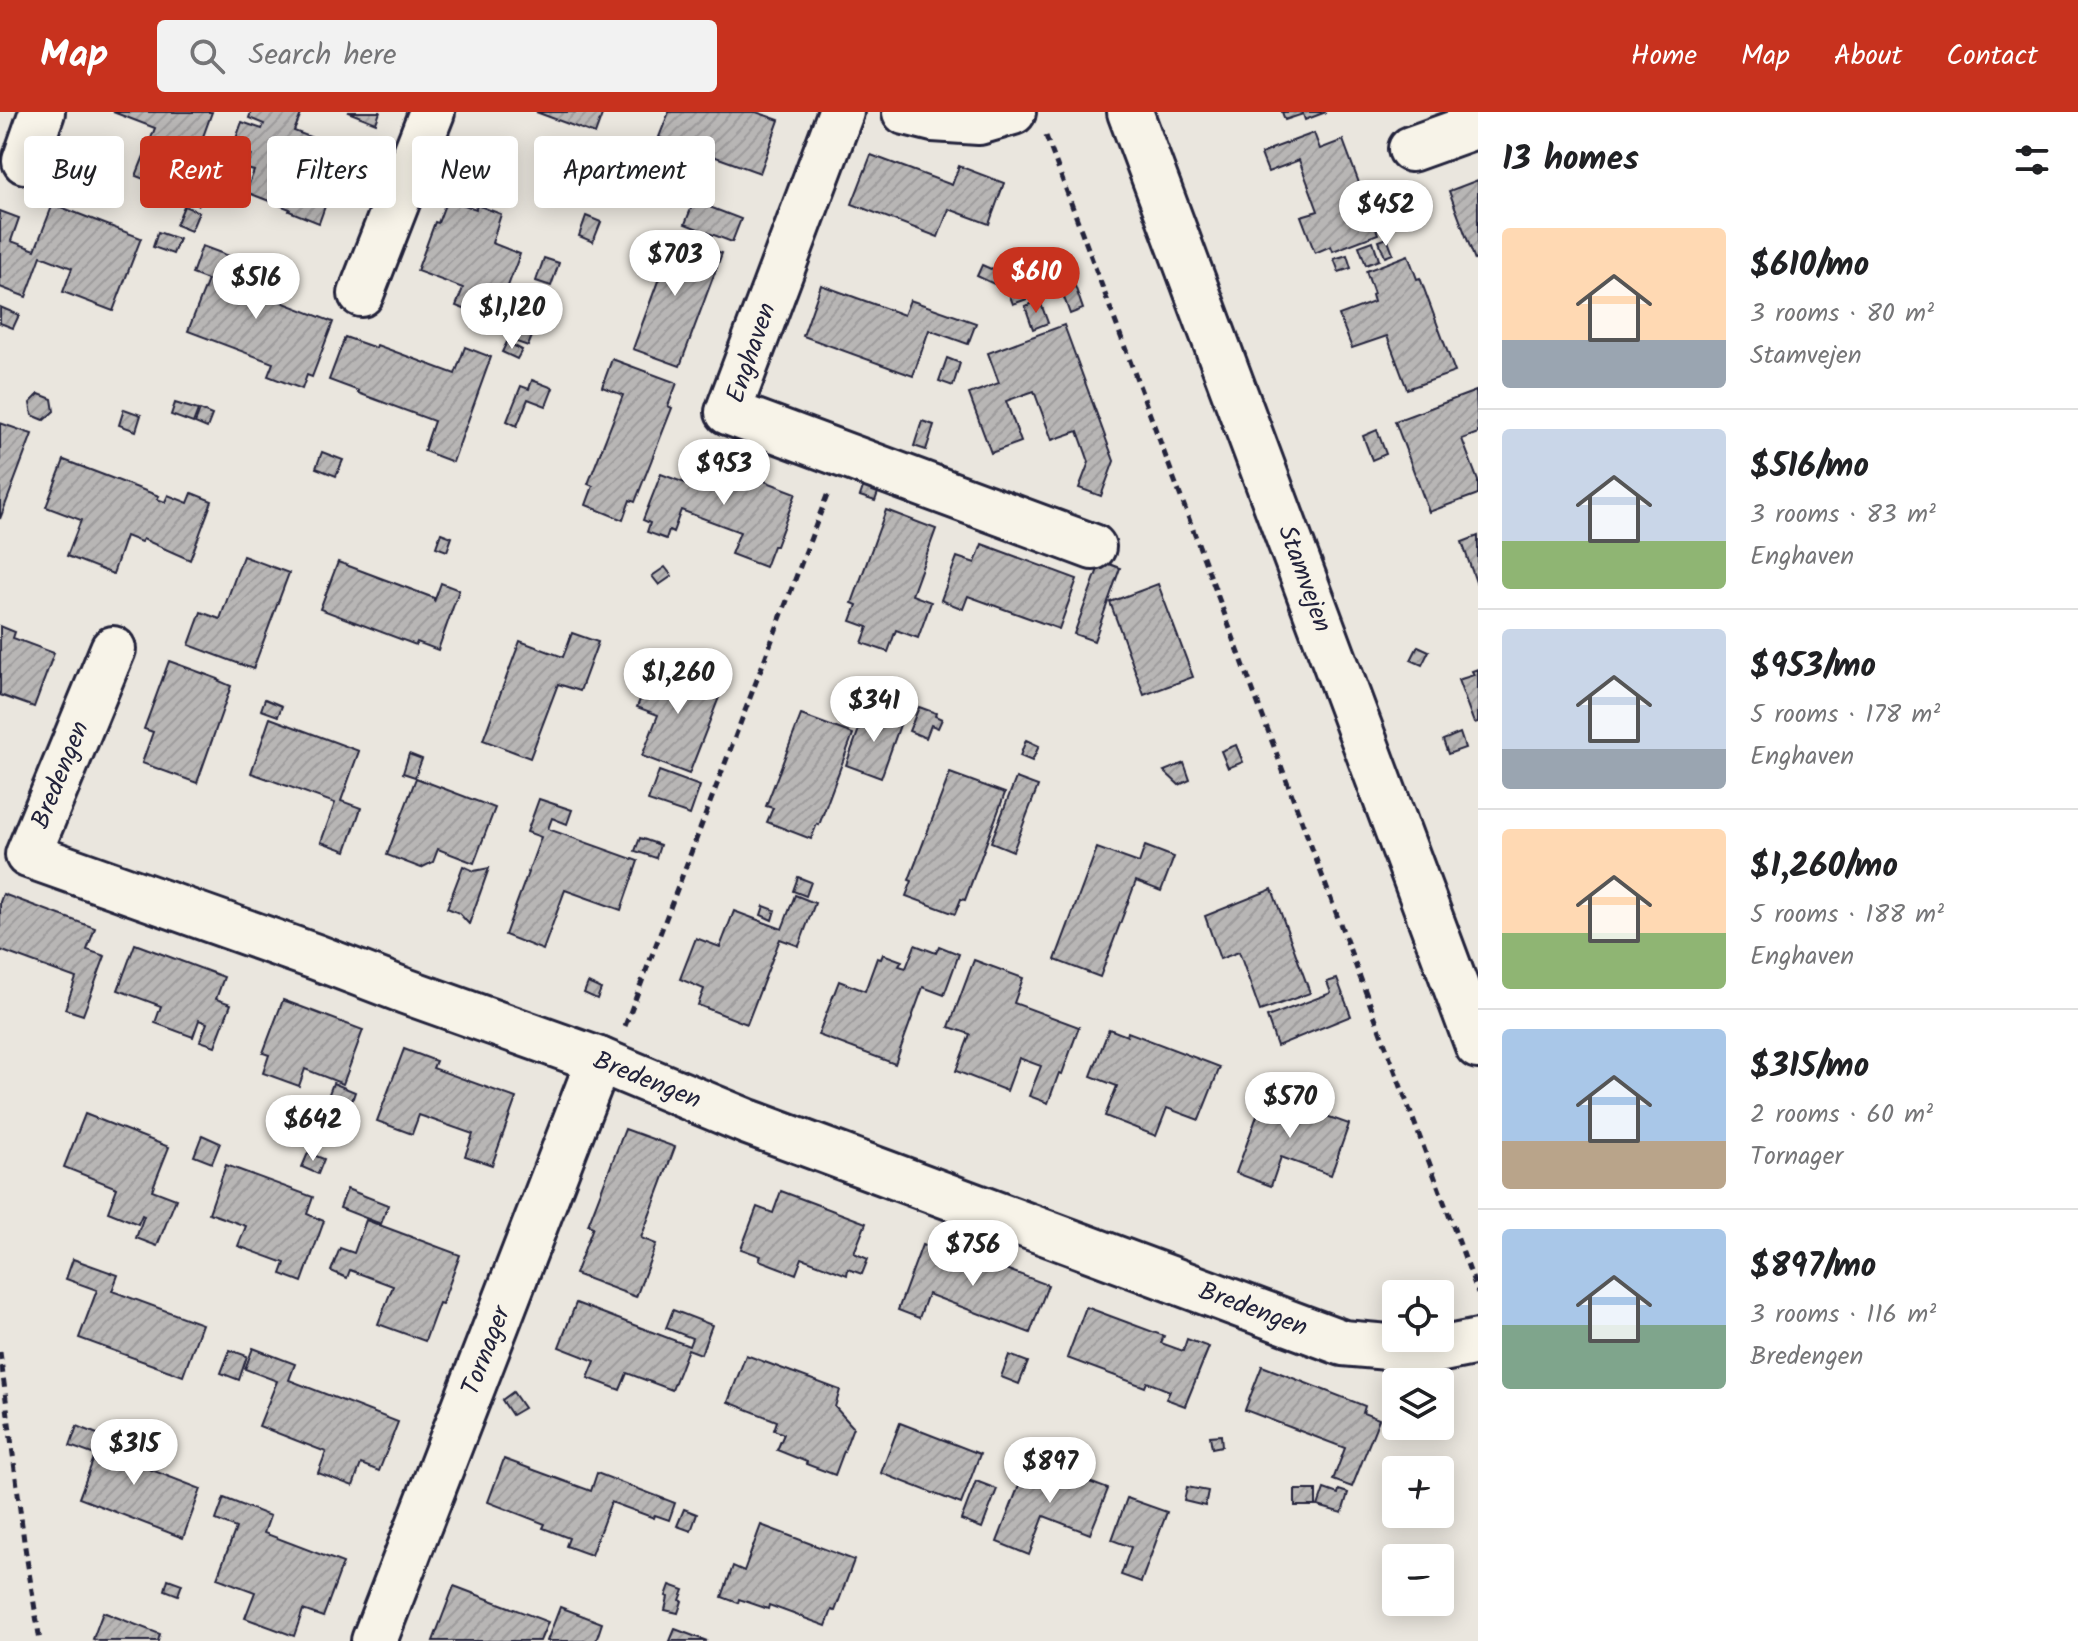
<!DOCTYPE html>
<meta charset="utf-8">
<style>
:root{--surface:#fff;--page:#f2f2f2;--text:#202124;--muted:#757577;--line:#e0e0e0;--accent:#c8321e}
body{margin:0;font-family:Kalam,sans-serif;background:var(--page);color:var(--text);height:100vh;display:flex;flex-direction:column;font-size:30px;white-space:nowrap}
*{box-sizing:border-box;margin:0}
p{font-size:26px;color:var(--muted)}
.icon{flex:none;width:44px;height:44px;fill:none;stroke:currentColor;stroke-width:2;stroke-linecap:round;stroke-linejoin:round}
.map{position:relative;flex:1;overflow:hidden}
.side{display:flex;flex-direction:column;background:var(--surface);width:600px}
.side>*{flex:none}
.top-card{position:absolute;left:24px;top:24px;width:760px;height:72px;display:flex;gap:16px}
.tools{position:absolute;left:1382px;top:1168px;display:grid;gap:16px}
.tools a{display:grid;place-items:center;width:72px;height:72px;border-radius:8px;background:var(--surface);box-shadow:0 4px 20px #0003;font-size:40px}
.price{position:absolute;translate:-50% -68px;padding:0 18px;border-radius:28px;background:#fff;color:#222;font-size:26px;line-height:52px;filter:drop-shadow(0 2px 4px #0008)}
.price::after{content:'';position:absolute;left:50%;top:48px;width:24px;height:18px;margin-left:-12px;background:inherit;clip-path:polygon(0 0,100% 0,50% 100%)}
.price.current{background:var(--accent);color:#fff}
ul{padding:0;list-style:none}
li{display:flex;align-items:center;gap:24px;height:200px;padding:0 24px}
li+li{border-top:2px solid var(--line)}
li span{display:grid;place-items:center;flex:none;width:224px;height:160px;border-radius:8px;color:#555}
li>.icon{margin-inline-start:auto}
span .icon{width:96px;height:96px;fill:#fffc;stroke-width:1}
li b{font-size:34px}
h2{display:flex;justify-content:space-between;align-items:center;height:96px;padding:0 24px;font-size:34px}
.pill{padding:0 28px;border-radius:8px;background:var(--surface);box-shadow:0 4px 20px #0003;font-size:28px;line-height:72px}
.pill.current{background:var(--accent);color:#fff}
header{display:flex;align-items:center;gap:48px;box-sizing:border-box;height:112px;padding:0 40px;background:var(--accent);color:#fff}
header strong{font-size:38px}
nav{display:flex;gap:44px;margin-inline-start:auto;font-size:28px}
.search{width:560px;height:72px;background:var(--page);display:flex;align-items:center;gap:20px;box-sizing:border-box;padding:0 28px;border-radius:8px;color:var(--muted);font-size:30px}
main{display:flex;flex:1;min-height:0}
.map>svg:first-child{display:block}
.building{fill:url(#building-hatch);stroke:#22223b;stroke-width:2}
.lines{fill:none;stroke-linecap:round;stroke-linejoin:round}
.minor-casing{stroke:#22223b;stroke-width:50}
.path{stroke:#22223b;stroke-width:5;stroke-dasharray:8 6;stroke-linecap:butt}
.minor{stroke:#f7f3e8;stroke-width:44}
.labels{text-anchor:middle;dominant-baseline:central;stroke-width:6;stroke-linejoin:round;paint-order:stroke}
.street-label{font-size:26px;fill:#22223b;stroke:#f7f3e8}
</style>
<header>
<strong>Map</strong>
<div class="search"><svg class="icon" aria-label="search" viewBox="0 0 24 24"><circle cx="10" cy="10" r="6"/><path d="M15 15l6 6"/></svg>Search here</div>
<nav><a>Home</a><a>Map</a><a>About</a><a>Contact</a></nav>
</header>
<main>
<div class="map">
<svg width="1478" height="1529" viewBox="0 0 1478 1529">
<defs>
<pattern id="building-hatch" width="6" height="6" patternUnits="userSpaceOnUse" patternTransform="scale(2)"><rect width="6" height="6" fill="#b8b6b5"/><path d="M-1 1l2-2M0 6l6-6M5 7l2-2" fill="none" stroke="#9e9c9d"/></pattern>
</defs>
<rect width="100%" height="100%" fill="#eae6de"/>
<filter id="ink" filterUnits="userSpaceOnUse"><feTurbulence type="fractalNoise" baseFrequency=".0125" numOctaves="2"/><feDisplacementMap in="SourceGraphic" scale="16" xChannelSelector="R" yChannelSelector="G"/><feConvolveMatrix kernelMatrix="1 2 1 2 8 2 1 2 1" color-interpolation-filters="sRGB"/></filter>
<g filter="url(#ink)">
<!-- building -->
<g class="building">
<polygon points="113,0 212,0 182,82 136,64 155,16"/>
<polygon points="251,0 302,0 294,19 366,46 348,94 328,86 319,111 289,99 290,97 246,80 254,59 247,57 252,43 233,35 242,10 262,17 264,12 249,6"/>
<polygon points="348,0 380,0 376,11"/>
<polygon points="536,0 603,0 595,22"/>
<polygon points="669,0 756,0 779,8 760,61 702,40 696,57 657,43 663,27 659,25"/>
<polygon points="1282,0 1326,0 1305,8 1303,2 1285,8"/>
<polygon points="1314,21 1320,37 1343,28 1378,122 1333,139 1331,134 1315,141 1301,104 1318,99 1299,48 1268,60 1261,42 1271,38 1271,37"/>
<polygon points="230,40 248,46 243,60 225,54"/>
<polygon points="871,43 952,73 959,54 1004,71 989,112 949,97 938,125 852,92"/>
<polygon points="196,68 207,73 199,93 188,89"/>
<polygon points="1478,68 1478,147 1475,148 1449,79"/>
<polygon points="447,87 476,97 477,93 501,102 492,131 520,142 502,190 497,188 490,207 456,194 463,176 417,159 435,110 438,111"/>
<polygon points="694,89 741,107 732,130 685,112"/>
<polygon points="53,92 141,126 113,199 63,180 72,156 41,144 26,185 0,175 0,99 19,106 11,129 35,138"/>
<polygon points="184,94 199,100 191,119 176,113"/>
<polygon points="586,104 601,110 593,130 579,124"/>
<polygon points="158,120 179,127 173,142 153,135"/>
<polygon points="675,124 722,141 680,254 633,237 659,166 638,159 647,136 668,143"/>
<polygon points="1387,126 1393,142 1385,145 1379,129"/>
<polygon points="1373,129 1379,148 1366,153 1359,134"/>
<polygon points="202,134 251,152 243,175 333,210 312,265 307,263 302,277 268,264 273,251 188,219 208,168 192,162"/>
<polygon points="1347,143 1351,156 1339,160 1334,147"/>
<polygon points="1408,143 1417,167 1420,166 1455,260 1407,277 1387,224 1352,236 1339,203 1374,190 1372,183 1374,182 1366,159"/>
<polygon points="544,146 559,151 551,174 536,169"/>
<polygon points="982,153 1000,161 994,172 977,164"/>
<polygon points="1045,166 1050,179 1013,192 1008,179"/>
<polygon points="821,173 904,203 910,188 976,211 968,232 929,218 913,264 803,224"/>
<polygon points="1075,174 1083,197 1070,202 1062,180"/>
<polygon points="1040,189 1048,211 1033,217 1025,194"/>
<polygon points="0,195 19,203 13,216 0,211"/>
<polygon points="517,202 538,210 528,234 508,227"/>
<polygon points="1064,213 1114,349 1101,384 1079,376 1089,350 1078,319 1052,328 1034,279 1006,289 1021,330 991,341 969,282 999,271 988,241"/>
<polygon points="345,225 376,236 377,233 455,262 465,235 491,245 453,350 424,339 434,309 358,281 359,279 329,268"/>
<polygon points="507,230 522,238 517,247 502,240"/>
<polygon points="947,246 960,251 953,274 939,269"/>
<polygon points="612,247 677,271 668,294 672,296 635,390 630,388 623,408 586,393 593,374 588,372 623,283 602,275"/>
<polygon points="532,268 553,276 546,294 528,287 517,314 507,309 521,274 529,277"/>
<polygon points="1476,279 1478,321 1462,327 1478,369 1478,382 1429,400 1395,309"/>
<polygon points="39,282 52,287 54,299 44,308 32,303 30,291"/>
<polygon points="175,291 198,298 193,311 171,303"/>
<polygon points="124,297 141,303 136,319 119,313"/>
<polygon points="200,298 212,303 207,316 195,311"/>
<polygon points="922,309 934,313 926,338 914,334"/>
<polygon points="0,311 32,322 0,407"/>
<polygon points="1377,318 1386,342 1372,348 1363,324"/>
<polygon points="322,340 343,348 336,364 316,356"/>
<polygon points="696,343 796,381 776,434 773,434 765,455 731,442 740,420 681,398 673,420 669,418 666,427 647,420 650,411 643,408 661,362 685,371"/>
<polygon points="64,348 159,384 157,387 165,390 168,383 188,391 192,381 212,389 190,448 143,427 141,430 126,424 113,462 67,444 81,408 46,395"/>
<polygon points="865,370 880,375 875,389 860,384"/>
<polygon points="886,398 936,417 912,483 931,490 918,526 896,518 888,540 862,531 868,515 851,509 857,493 852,491"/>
<polygon points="441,421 452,425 447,439 436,435"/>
<polygon points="1478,424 1478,476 1462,430"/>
<polygon points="982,432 1077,467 1059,517 968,484 963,497 941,488 957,445 975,451"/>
<polygon points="243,444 289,461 253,557 189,533 201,500 220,507"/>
<polygon points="1101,449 1120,456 1094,529 1074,522"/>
<polygon points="338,450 434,486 434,490 441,471 459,478 438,538 417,530 416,533 320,497"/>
<polygon points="665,455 672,464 659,473 652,464"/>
<polygon points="1158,472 1193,565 1144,583 1110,490"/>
<polygon points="0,514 15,520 13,526 54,541 34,595 0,583"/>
<polygon points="572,521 598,530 580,579 558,572 530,646 483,628 520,529 563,545"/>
<polygon points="1418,534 1429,539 1422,553 1411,548"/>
<polygon points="169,549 218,567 217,568 231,574 197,671 142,651 153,620 144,617"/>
<polygon points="654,553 673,560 674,556 723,575 689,662 642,644 658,603 637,595"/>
<polygon points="1478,557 1478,610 1474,611 1458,568 1474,563 1472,559"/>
<polygon points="265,587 282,594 278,604 261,598"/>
<polygon points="919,595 936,601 935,604 942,607 938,616 931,613 926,626 909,619"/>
<polygon points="866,598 901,610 881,666 846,653"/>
<polygon points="801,603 853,622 819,713 817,712 811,727 767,710 773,696 766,694"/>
<polygon points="270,606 359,639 341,689 361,696 346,739 321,730 335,691 251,661"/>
<polygon points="1460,621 1465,636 1448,642 1443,628"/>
<polygon points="1026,628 1039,634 1032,649 1020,644"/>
<polygon points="1236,633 1243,650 1228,656 1221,639"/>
<polygon points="409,642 422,647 415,665 403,661"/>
<polygon points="1184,651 1190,668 1179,673 1164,659"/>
<polygon points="659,659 700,674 690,703 648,689"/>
<polygon points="950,661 1005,681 965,788 961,787 955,802 906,784 912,769 909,768"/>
<polygon points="416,666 495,696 474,751 438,737 433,750 421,756 387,743"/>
<polygon points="1016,666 1038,674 1013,739 991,730"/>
<polygon points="539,687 572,698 567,712 552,706 548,717 638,749 621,798 565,778 543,838 505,823 541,725 527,720"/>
<polygon points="640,726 660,733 656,746 635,739"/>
<polygon points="1145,734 1174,745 1161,779 1136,769 1100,865 1055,848 1097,736 1139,751"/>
<polygon points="463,754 474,759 489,756 469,812 459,801 447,796"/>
<polygon points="798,765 811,770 806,784 793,779"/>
<polygon points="1272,777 1310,881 1260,899 1239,840 1220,847 1205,804"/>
<polygon points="3,782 95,816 87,838 105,844 83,903 65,897 76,866 0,838 0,790"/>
<polygon points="795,783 815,791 799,834 780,827 747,912 698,893 704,877 680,867 696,826 720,835 734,799 782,817"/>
<polygon points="764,794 775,798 772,808 761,803"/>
<polygon points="135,832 224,865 216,887 231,892 215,934 200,929 207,911 199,908 193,925 155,911 161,894 118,878"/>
<polygon points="915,833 936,841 939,834 959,842 944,883 923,875 895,952 818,923 839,869 865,879 877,846 881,847 883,842 902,849 899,854 906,856"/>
<polygon points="974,848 1023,866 1014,891 1079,915 1062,962 1059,961 1048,991 1029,984 1041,954 1019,946 1007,979 956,959 970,922 949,915"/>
<polygon points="1337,867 1351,904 1277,934 1267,905 1331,881 1327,870"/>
<polygon points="588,871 601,877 597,887 584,881"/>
<polygon points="283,888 363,918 343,972 305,957 299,974 263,961 269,943 263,941"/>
<polygon points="1109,917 1127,924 1128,920 1220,955 1199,1008 1167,996 1156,1024 1105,1004 1117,974 1091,964"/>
<polygon points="404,937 436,949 433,956 516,986 492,1053 465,1044 473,1022 419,1003 412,1022 377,1009"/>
<polygon points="333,971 355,980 340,1023 317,1014"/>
<polygon points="1265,982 1349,1012 1331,1063 1281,1045 1271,1074 1236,1061"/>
<polygon points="85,1002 169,1035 152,1078 176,1087 157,1134 136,1126 144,1104 142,1103 138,1112 108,1100 117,1076 64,1055"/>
<polygon points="625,1017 675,1035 641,1126 656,1132 636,1185 575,1162 593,1115 588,1113"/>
<polygon points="202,1023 220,1031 212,1051 194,1044"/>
<polygon points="308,1041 324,1047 318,1062 302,1055"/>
<polygon points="226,1053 313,1085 307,1102 324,1109 302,1170 281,1162 285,1151 238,1134 246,1114 209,1101"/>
<polygon points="347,1077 388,1093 381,1112 340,1096"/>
<polygon points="781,1079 866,1111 854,1141 868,1147 862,1162 848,1157 847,1163 802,1146 796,1162 759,1148 761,1144 741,1137 757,1095 773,1101"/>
<polygon points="366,1108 460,1143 442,1192 439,1191 425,1229 378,1212 393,1174 350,1158 347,1166 331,1159 340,1136 354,1141"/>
<polygon points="922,1133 939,1139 941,1135 957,1141 958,1139 1048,1173 1030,1221 928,1182 919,1206 898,1198"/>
<polygon points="73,1147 118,1163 112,1179 202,1212 183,1264 79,1226 97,1178 66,1167"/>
<polygon points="576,1191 689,1234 692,1226 666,1216 673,1198 712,1213 701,1242 688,1237 672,1278 627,1261 620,1278 588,1266 595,1249 559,1235"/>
<polygon points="1086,1195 1164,1224 1161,1231 1183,1239 1187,1227 1209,1235 1185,1294 1166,1287 1170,1279 1147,1270 1145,1275 1067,1246"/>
<polygon points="253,1236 295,1252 289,1268 398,1310 379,1359 361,1352 353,1374 318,1361 326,1340 259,1314 277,1269 245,1257"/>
<polygon points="230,1238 247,1244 239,1268 221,1261"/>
<polygon points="746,1243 840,1278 835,1295 853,1315 835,1363 806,1352 807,1350 777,1338 784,1322 774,1318 777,1309 728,1290"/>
<polygon points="1009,1243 1028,1250 1019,1272 1001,1265"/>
<polygon points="1262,1254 1365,1294 1363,1301 1379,1307 1352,1375 1333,1368 1345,1336 1245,1298"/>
<polygon points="513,1280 524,1296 512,1303 502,1288"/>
<polygon points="900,1311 980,1342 961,1392 881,1361"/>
<polygon points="77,1314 123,1332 118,1345 201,1377 183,1426 79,1386 95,1343 70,1334"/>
<polygon points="1221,1323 1222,1334 1212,1336 1210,1324"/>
<polygon points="504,1347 591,1379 597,1361 675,1391 669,1408 655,1403 654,1406 611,1390 591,1443 566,1434 569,1426 543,1416 545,1412 488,1390"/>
<polygon points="1029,1347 1108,1377 1090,1422 1044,1404 1029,1443 997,1430"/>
<polygon points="976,1369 997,1377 982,1416 961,1408"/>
<polygon points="1187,1375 1208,1379 1205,1394 1184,1389"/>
<polygon points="1324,1377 1338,1382 1339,1378 1348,1381 1342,1401 1318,1394"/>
<rect x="1295" y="1378" width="21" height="16"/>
<polygon points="224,1386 270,1404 264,1421 343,1451 323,1505 303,1498 294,1524 245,1506 255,1480 217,1466 236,1416 216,1408"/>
<polygon points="1127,1386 1167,1400 1141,1470 1121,1463 1131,1435 1112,1428"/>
<polygon points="684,1397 697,1402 691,1419 677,1414"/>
<polygon points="761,1413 854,1448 835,1499 832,1498 826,1514 769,1493 768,1497 739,1487 738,1491 722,1485 733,1454 744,1459"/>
<polygon points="168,1467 182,1472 178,1483 165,1478"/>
<polygon points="670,1473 684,1478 680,1488 682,1489 678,1501 665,1498 668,1485 666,1484"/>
<polygon points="454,1474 548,1510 540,1529 433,1529"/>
<polygon points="560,1495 602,1511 596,1529 547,1529"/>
<polygon points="103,1500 160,1522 158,1529 99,1529 93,1527"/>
<polygon points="675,1517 707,1529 670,1529"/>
</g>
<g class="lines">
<!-- minor casing -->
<g class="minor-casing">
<g id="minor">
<polyline points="841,0 728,300 1093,435"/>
<polyline points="905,0 933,7 979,10 1013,0"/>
<polyline points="1130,0 1478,934"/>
<polyline points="1411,37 1478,13"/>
<polyline points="25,49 42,0"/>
<polyline points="361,182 432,0"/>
<polyline points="113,537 28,743 316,845 405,879 599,948 748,1010 1343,1231 1433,1239 1478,1230"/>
<polyline points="374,1529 599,948"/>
</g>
</g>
<!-- path -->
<g class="path">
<polyline points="1046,24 1478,1181"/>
<polyline points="625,914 828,381"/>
<polyline points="0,1240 24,1429 40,1529"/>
</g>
<!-- minor -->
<use href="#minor" class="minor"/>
</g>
</g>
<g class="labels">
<!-- street labels -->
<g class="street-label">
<text transform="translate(752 241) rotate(-71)">Enghaven</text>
<text transform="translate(1304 467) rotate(70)">Stamvejen</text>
<text transform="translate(61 663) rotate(-68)">Bredengen</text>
<text transform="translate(647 969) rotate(22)">Bredengen</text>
<text transform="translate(1253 1198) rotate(20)">Bredengen</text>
<text transform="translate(487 1239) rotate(-69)">Tornager</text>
</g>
</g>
</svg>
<div class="tools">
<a><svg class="icon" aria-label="locate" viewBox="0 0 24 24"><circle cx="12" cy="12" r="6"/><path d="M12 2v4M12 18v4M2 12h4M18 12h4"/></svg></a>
<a><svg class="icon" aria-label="layers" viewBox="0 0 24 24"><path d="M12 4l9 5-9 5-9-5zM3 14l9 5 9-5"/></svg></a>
<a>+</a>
<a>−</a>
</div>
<b class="price" style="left:1386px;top:136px">$452</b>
<b class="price" style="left:675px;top:186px">$703</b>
<b class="price current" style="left:1036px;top:203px">$610</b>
<b class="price" style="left:256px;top:209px">$516</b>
<b class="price" style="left:512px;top:239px">$1,120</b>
<b class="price" style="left:724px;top:395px">$953</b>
<b class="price" style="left:678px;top:604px">$1,260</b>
<b class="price" style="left:874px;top:632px">$341</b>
<b class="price" style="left:1290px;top:1028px">$570</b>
<b class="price" style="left:313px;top:1051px">$642</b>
<b class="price" style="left:973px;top:1176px">$756</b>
<b class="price" style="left:134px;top:1375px">$315</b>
<b class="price" style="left:1050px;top:1393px">$897</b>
<div class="top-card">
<a class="pill">Buy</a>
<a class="pill current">Rent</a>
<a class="pill">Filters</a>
<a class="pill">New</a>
<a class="pill">Apartment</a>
</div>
</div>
<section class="side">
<h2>13 homes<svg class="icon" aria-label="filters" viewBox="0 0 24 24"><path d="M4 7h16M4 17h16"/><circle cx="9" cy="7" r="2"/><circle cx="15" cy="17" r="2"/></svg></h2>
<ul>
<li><span style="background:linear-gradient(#ffd9b3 70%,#9aa5b1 0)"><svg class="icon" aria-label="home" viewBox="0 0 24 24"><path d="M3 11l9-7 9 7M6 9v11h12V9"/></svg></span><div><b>$610/mo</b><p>3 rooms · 80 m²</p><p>Stamvejen</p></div></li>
<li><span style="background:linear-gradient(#c9d6e8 70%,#8fb573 0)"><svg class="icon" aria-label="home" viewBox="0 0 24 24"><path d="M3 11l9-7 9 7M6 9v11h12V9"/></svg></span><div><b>$516/mo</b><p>3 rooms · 83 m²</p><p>Enghaven</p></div></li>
<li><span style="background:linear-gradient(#c9d6e8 75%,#9aa5b1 0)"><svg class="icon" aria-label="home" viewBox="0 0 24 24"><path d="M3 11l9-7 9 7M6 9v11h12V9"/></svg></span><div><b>$953/mo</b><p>5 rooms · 178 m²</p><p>Enghaven</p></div></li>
<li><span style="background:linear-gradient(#ffd9b3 65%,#8fb573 0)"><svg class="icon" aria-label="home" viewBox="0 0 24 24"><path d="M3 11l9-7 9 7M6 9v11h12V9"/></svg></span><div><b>$1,260/mo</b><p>5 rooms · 188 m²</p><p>Enghaven</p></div></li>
<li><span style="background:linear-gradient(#a9c7e8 70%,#b9a48a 0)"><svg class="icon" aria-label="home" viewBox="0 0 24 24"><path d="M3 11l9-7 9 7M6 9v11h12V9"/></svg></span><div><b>$315/mo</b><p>2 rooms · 60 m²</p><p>Tornager</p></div></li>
<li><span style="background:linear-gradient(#a9c7e8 60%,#7fa58c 0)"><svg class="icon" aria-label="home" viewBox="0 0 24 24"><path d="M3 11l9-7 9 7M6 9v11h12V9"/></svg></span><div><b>$897/mo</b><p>3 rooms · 116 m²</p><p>Bredengen</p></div></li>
</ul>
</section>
</main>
